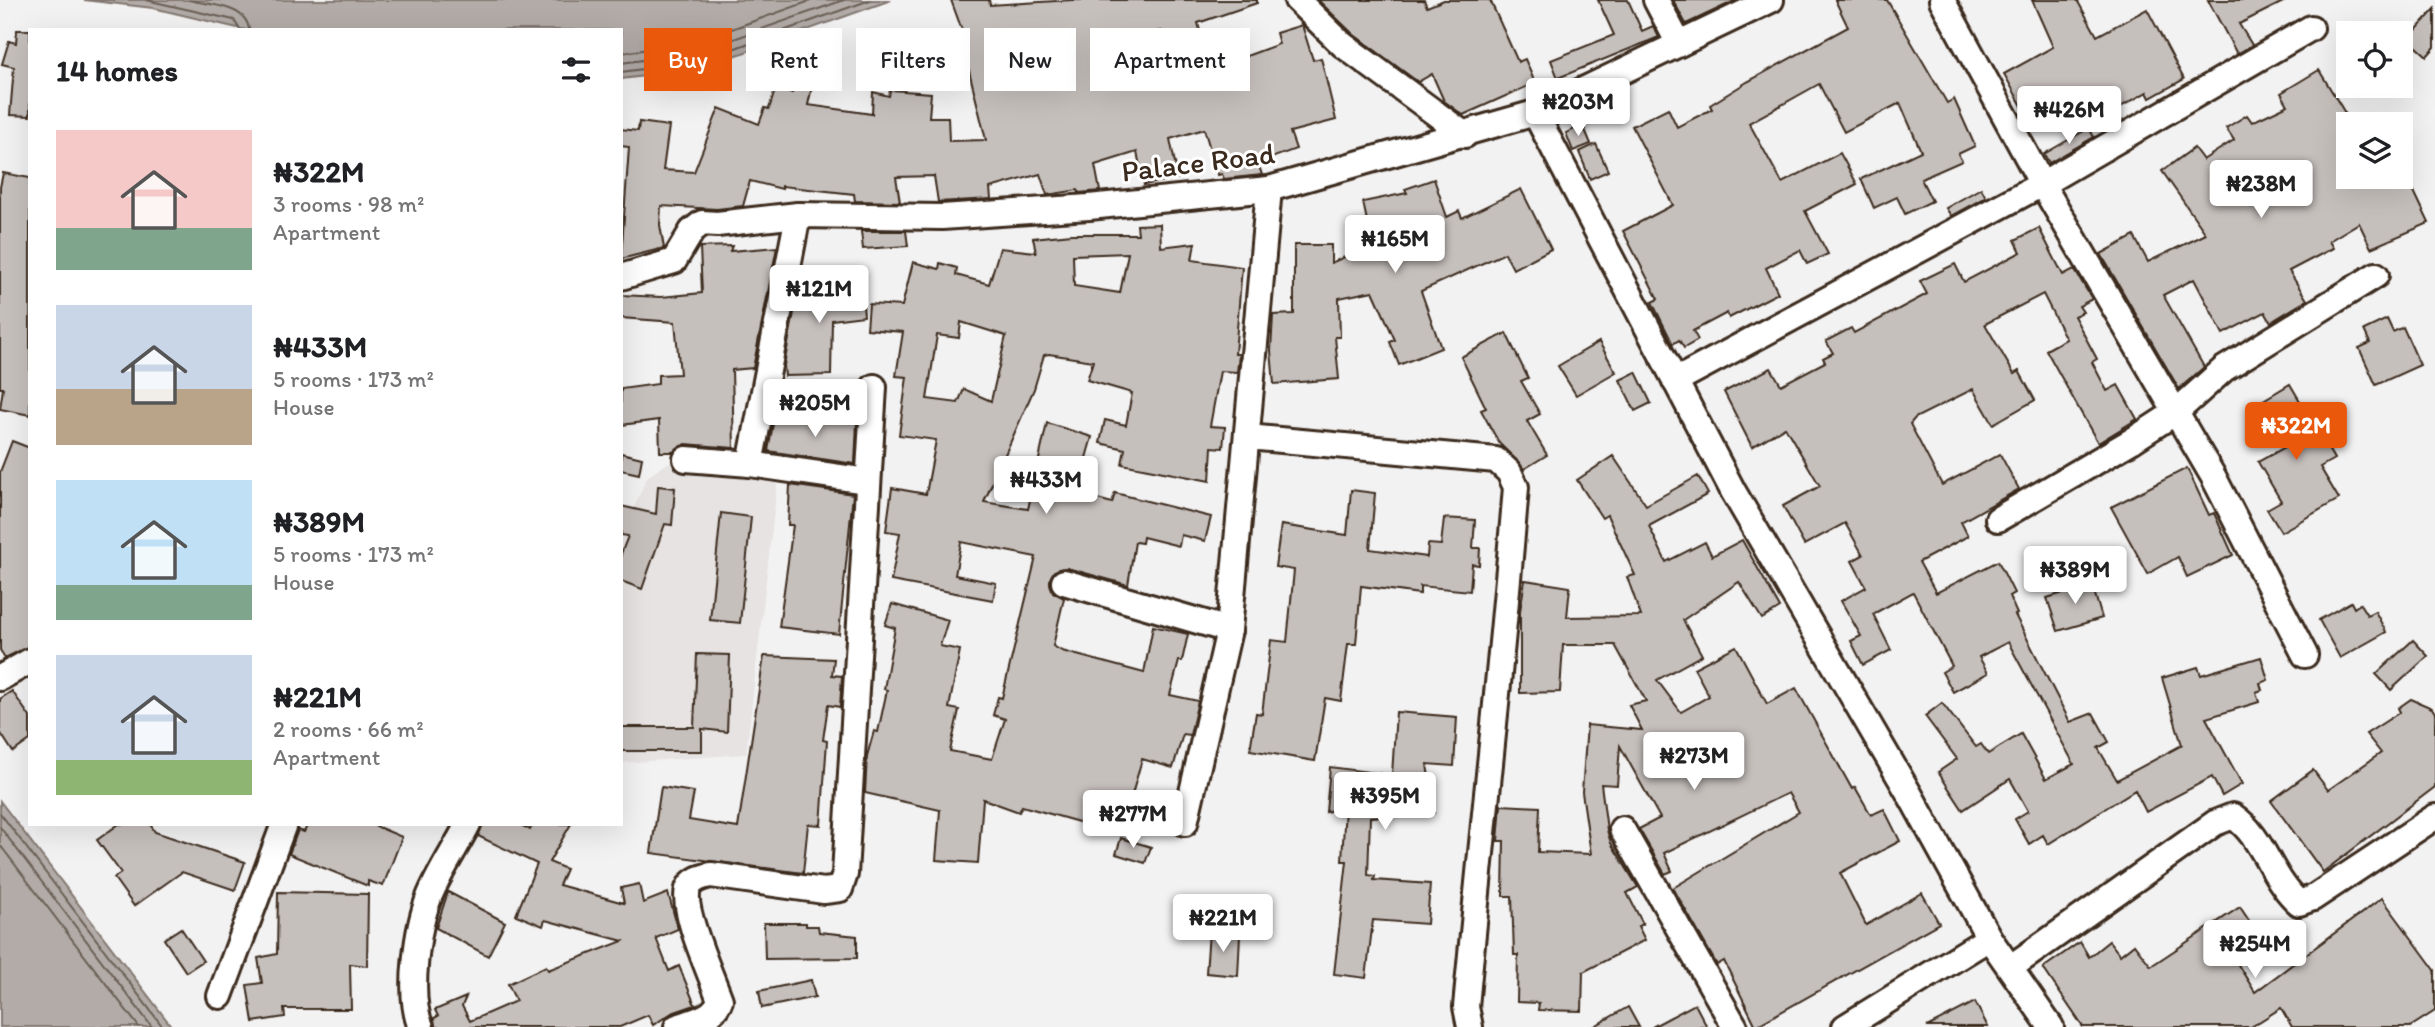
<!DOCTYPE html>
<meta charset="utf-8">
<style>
:root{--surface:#fff;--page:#f2f2f2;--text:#202124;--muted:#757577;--accent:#ea580c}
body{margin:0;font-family:Itim,sans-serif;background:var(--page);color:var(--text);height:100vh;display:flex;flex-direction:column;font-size:26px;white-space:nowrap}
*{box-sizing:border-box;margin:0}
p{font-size:23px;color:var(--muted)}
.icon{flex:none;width:38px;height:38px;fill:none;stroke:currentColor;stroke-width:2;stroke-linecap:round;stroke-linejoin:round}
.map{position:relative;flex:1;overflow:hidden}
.sheet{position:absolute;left:28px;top:28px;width:595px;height:798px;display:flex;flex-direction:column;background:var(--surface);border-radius:0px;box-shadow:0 7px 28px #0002}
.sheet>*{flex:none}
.banner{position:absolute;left:644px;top:28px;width:665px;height:63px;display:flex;gap:14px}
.fabs{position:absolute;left:2336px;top:21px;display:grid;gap:14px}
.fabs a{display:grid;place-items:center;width:77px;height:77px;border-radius:0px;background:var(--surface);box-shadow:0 7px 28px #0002;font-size:35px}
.price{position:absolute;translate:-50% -60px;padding:0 16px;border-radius:7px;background:#fff;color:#222;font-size:23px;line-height:46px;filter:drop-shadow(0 2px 4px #0008)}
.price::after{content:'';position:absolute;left:50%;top:42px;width:21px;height:16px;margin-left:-10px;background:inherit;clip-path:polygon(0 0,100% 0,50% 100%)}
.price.active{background:var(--accent);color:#fff}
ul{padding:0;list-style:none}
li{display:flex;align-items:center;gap:21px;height:175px;padding:0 28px}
li span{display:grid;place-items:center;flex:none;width:196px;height:140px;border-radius:0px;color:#555}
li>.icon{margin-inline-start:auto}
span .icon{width:84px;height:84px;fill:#fffc;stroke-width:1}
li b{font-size:30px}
h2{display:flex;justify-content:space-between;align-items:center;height:84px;padding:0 28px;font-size:30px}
.pill{padding:0 24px;border-radius:0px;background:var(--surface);box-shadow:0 7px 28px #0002;font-size:24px;line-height:63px}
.pill.active{background:var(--accent);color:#fff}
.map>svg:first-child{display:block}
.built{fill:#e6e3e2}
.water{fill:#b2aba7;stroke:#827770;stroke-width:2}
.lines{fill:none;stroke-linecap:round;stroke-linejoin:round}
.shore{stroke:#6b5e55;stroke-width:2}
.building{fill:#c6c0bd;stroke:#3b2a1e;stroke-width:2;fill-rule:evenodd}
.minor-casing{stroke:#3b2a1e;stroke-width:30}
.minor{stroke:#fff;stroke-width:24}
.labels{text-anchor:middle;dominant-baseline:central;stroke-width:6;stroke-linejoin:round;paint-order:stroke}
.street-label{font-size:30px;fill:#3b2a1e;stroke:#fff}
</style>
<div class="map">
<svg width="2435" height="1027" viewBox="0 0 2435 1027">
<rect width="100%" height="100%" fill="#f3f2f2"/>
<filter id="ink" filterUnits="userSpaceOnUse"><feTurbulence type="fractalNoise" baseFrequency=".0143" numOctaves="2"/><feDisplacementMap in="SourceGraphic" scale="14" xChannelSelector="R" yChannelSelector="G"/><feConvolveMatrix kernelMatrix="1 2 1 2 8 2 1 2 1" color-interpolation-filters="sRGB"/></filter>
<g filter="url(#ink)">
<!-- built -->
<polygon class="built" points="668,463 778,477 746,754 621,763 621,538 647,477"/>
<!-- water -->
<g class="water">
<polygon points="84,0 891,0 698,69 621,79 621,30 246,30 153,8"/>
<polygon points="0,801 172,1027 0,1027"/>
</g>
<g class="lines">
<!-- shore -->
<g class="shore">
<polyline points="146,0 234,20 240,30"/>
<path d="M189 0C208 5 247 5 249 30"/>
<polyline points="621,53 692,43 813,0"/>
<polyline points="621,63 694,53 844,0"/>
<polyline points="621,72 696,62 870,0"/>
<polyline points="0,813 163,1027"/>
<polyline points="0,827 152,1027"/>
<polyline points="0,845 139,1027"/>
</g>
</g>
<!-- building -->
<g class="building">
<path d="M951 0H989L990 5 1072 0H1257V3L1198 23 1207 58 1210 57 1214 68 1279 44 1276 33 1302 25 1313 60 1321 58 1336 120 1290 132 1296 149 1258 163 1262 175 1224 179 1222 174 1218 175 1204 129 1170 139 1178 178 1144 185 1137 152 1095 165 1100 191 1079 193 1078 190 1047 195 1040 174 990 188 991 199 938 202 934 176 896 177 900 202 855 201 854 194 782 186V189L750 181 743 206 717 209 661 206 660 225 664 248 621 259 629 147 621 146V129L638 131 639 122 669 126 663 170 694 172 719 108 759 124 765 108 769 109 776 87 792 93 796 74 814 78 808 105 851 111 872 114 873 92 889 96 890 90 931 93 929 117H948L949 141 986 140 962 42 966 41ZM1161 31 1172 72 1134 83 1124 39Z"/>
<polygon points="1318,0 1424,0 1427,7 1444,0 1490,0 1518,62 1525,59 1535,83 1463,115 1444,101 1432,74 1418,82 1353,34"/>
<polygon points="1598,0 1628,0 1642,31 1653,26 1659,37 1558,78 1551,60 1614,35"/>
<polygon points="1673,0 1737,0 1686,24"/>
<polygon points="1835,0 1887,0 1947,103 1954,99 1975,146 1958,154 1962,161 1921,179 1932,201 1905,214 1897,197 1874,208 1861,179 1921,151 1900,103 1844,132 1819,84 1749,123 1782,183 1840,153 1857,184 1805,211 1828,254 1807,264 1800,250 1766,268 1778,293 1729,318 1727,313 1693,331 1698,340 1684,348 1679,340 1673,344 1652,302 1658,299 1623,231 1673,205 1632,126 1668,108 1677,127 1712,109 1710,105 1747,82 1848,27"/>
<polygon points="2032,0 2077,0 2097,36 2147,9 2184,79 2150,98 2147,92 2082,129 2074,113 2035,129 2004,74 2053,47"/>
<polygon points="2208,0 2287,0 2239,24 2252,45 2237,54"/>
<polygon points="2435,9 2435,47 2427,56 2408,39"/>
<polygon points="17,30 30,30 30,116 10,115 14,67 2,64 9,41 16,43"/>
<polygon points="2319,70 2348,118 2348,177 2401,177 2404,170 2429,223 2371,248 2359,223 2329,241 2333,248 2289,271 2307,300 2271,322 2265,312 2223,334 2194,279 2163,295 2204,367 2179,389 2101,254 2134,236 2148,262 2206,234 2162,171 2194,148 2203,160 2234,140 2226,128 2247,115 2252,122 2288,105 2281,93"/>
<polygon points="1583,125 1591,144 1573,151 1566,133"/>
<polygon points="2089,128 2094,137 2049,163 2044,154"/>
<polygon points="1596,144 1608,171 1590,179 1579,152"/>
<polygon points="3,173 30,178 30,415 0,409 3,388 0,388 0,187"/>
<polygon points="1434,179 1447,217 1459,211 1462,218 1521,189 1551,249 1513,269 1505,253 1421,291 1441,348 1399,365 1390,342 1395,340 1373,291 1339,298 1340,337 1335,337 1339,379 1274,384 1271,351 1273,315 1294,314 1294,245 1331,245 1331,263 1372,245 1363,202 1407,193 1405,189"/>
<polygon points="1981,188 1986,197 1951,216 1946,208"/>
<path d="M1160 224 1161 247 1195 243 1192 260 1242 267 1235 354H1239L1237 372 1220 371 1210 426 1225 427 1223 448 1212 447 1210 481 1122 464 1125 449 1100 443 1105 420 1126 425 1132 393 1087 380 1093 361 1049 354 1044 355 1034 389 984 502 1028 509 1047 423 1092 437 1076 493 1112 503 1115 493 1211 517 1205 541 1181 535 1179 546 1143 537 1142 543 1135 542 1128 585 1067 568 1054 571 1050 579 1053 592 1064 598 1053 646 1062 651 1144 673 1153 626 1188 634 1182 661H1179L1170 695 1198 701 1190 735 1183 734 1173 768 1142 759 1121 834 1022 806 1019 812 983 799 978 863 936 860 940 810 865 793 867 756 874 731 878 732 887 690 884 689 895 628 885 625 892 604 948 620 940 646 960 650 949 708 959 710 950 751 992 759 1005 719 993 715 998 697 1002 698 1036 557 961 542 955 575 996 583 993 600 891 581 900 533 886 531 892 488 926 494 936 440 899 435 907 377 896 376 903 332 867 329 869 304 902 306 913 262 939 269 940 263 957 268 956 275 989 284 1000 248 1036 252 1033 238 1072 234H1138L1137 225ZM1128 253 1120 293 1074 286 1073 255ZM961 322 1006 336 991 401 964 389 958 403 927 399 937 335 959 338Z"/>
<polygon points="2039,228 2063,275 2074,269 2092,299 2079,306 2083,312 2074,316 2097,359 2092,362 2107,391 2118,385 2137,419 2098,443 2046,350 2066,339 2043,294 1985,324 2014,374 2019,371 2035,400 1993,424 1973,389 1915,418 1910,424 1942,485 2000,454 2019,489 1961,522 1968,536 1919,562 1936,593 1998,561 2014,593 2009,596 2017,614 2015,615 2070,722 2093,713 2109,742 2098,748 2117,780 2182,745 2162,678 2198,667 2201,675 2261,657 2268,680 2260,683 2262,690 2256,692 2259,702 2206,718 2242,784 2222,796 2212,777 2146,812 2135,790 2048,844 2043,835 2029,844 2015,819 2028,811 2010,779 1963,810 1938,772 1957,759 1925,716 1942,703 1976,747 1981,744 1988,754 2021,734 2046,779 2074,764 2008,642 1979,657 1988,673 1953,692 1942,672 1952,666 1913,592 1873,614 1891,650 1863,665 1851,641 1861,636 1841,601 1866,587 1852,561 1863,555 1845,523 1804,545 1783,506 1820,486 1785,427 1752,447 1724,392 1771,368 1781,385 1825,362 1823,358 1833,353 1826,341 1851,328 1854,333 1927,294 1920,281 1955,264 1964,282 2021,252 2015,240"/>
<polygon points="861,231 906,231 908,246 863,249"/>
<polygon points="732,246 730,251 777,247 753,368 732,370 734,448 686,444 673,452 660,452 659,420 621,425 621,389 658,384 658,375 680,374 675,322 621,318 621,295 661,297 702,293 700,247"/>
<polygon points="823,280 823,287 861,283 864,316 832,320 831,375 785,376 784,365 800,281"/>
<polygon points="2387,319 2393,332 2403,327 2420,365 2376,385 2359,348 2370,343 2364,330"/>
<polygon points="1506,333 1528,378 1521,381 1540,414 1527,421 1547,455 1524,469 1499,443 1481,410 1486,408 1461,357"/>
<polygon points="1599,342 1616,372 1576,395 1558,366"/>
<polygon points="1636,372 1651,403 1635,411 1620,380"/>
<polygon points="2290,384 2334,459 2320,467 2339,499 2281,532 2267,509 2281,501 2258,462 2285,447 2260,402"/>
<polygon points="775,413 793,416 793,420 857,421 855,464 768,451"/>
<polygon points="12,441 30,448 30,646 5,658 0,650 0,472"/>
<polygon points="621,453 642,458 639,474 621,470"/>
<polygon points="1613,456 1646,505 1698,476 1708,494 1649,526 1666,562 1705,542 1712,556 1742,540 1780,608 1762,619 1739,582 1683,620 1702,655 1657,680 1681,712 1709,696 1694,668 1736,646 1767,704 1796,688 1852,789 1855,787 1871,815 1884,809 1900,841 1840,873 1866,925 1922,893 1939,923 1756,1026 1724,961 1717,965 1673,888 1799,812 1788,793 1664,853 1672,871 1665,874 1639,829 1660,818 1620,746 1617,785 1601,784 1607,830 1611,843 1638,887 1627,893 1643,924 1638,926 1645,940 1583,972 1582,1011 1538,1010 1539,1003 1517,1002 1518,955 1514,955 1512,896 1503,896 1504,841 1498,841 1501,805 1540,807 1538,852 1591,854 1582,792 1587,725 1642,730 1629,705 1646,701 1615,645 1563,645 1560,692 1520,693 1520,611 1525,580 1570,587 1567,617 1641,616 1627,577 1635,575 1607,515 1602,518 1577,480"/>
<polygon points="2187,468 2209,515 2214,513 2233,555 2187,577 2178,557 2148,574 2111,507"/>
<polygon points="790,485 853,494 839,634 779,627 793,525 788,525"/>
<polygon points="658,486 675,488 672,525 665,524 642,589 621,581 621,554 628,536 621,535 621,506 656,514"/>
<polygon points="1351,490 1375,493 1370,549 1427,557 1428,544 1441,545 1444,518 1475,520 1473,548 1480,548 1479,565 1472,564 1470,591 1420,586 1420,594 1361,586 1356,644 1348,644 1341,701 1325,698 1315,761 1250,750 1256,713 1262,714 1271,640 1287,642 1294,570 1275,567 1281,525 1347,535"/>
<polygon points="721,513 751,517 740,623 710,620"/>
<polygon points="2091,581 2102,618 2058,631 2047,598 2063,593 2062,589"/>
<polygon points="2351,602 2354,608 2360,604 2367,615 2375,611 2386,632 2340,658 2319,620"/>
<polygon points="2413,640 2428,656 2391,690 2376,674"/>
<polygon points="697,654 730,655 727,732 702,729 702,751 621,751 621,727 694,727"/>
<polygon points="764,656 834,659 832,675 842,676 840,707 828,705 823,740 827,741 821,825 808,824 803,873 651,853 661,787 694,792 689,820 738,828"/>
<polygon points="12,691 30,717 30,740 13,752 0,732 0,699"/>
<polygon points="2411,699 2432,708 2435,713 2435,787 2323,872 2271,801 2313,770 2328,790 2381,753 2366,734 2400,712 2398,708"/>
<polygon points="1396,712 1457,717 1454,766 1427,764 1434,813 1370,817 1368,875 1375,876 1374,880 1430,884 1427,924 1373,920 1366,978 1334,974 1347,861 1342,861 1345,806 1326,812 1330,767 1392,775"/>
<polygon points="119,824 150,824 155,832 245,862 235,890 182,872 134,906 114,878 121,873 97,840"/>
<polygon points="308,824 371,824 402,837 383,886 368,881 368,886 289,854 298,830 304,832"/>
<polygon points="483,824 519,824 530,830 533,824 571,824 549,862 566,869 559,885 624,903 621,888 639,884 643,903 668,893 678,929 656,938 669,971 679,966 695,1005 672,1013 653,1025 648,1015 620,1027 435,1027 434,1018 438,1016 435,1010 466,997 462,1006 470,1021 516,1001 508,984 546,966 548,970 623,941 545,920 543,926 516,915 537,864 478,836"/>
<polygon points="1121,838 1151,847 1145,863 1116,854"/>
<polygon points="278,892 368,894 367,966 350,964 351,1009 284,1009 285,1017 253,1022 247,985 262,983 258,958 277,954"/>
<polygon points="448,892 505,922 488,956 436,928"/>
<polygon points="2382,898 2435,970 2435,1011 2410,1027 2292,1027 2281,1008 2251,1027 2083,1027 2043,968 2080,942 2089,957 2109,941 2120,955 2134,944 2151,966 2240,907 2265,945 2237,963 2255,992"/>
<polygon points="764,923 806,923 806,926 818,926 819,932 857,936 857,958 765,959"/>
<polygon points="181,928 203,961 186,972 164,939"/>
<polygon points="1209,932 1240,935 1238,976 1206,973"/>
<polygon points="811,980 815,997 762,1008 759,991"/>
<polygon points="1975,1002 1988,1027 1927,1027"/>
<polygon points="1695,1004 1707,1027 1652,1027"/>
<polygon points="1628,1007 1639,1027 1593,1027"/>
</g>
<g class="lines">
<!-- minor casing -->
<g class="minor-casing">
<g id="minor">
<polyline points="1297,0 1343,45 1465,135"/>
<polyline points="1656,0 1679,44"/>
<polyline points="1942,0 2042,184 2213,476 2305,655"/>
<polyline points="1535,113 1733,491 1910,795 1989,938 2051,1027"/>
<polyline points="621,277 674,261 692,231 702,223 717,224 798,215 942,217 1089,207 1269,189 1535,113 1771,0"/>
<polyline points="1675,381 2042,184 2311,28"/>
<path d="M1248 437 1496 460 1509 472 1516 487C1502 661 1482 833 1466 1007L1470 1027"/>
<polyline points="686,459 750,464 867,481"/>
<polyline points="750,464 798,215"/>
<polyline points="1998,519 2133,440 2176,412 2224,369 2376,275"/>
<polyline points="1064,582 1229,630"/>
<polyline points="0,678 30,661"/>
<polyline points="1185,823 1229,630 1269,189"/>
<polyline points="1622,829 1735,1027"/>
<path d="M2011 967 2215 823 2233 816C2264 837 2271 879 2299 903L2313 898 2435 817"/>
<polyline points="220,996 284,824"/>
<path d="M421 1027C407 996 417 927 430 895 440 871 456 848 468 824"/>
<path d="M677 1027C694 1021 714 1018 720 1000 712 977 681 910 688 889 692 879 702 877 711 875L824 891 840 889 845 874 874 387"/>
<polyline points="1845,1027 1989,938"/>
</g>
</g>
<!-- minor -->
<use href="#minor" class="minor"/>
</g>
</g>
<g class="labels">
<!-- street labels -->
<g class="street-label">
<text transform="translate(1198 162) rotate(-7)">Palace Road</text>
</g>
</g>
</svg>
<div class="fabs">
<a><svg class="icon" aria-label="locate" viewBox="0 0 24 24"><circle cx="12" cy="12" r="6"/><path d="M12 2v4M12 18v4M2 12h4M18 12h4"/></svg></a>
<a><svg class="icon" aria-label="layers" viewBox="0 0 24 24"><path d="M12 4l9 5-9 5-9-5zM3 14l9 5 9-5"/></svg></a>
</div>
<b class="price" style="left:1578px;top:138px">₦203M</b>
<b class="price" style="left:2069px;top:146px">₦426M</b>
<b class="price" style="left:2261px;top:220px">₦238M</b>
<b class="price" style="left:1395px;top:275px">₦165M</b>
<b class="price" style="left:819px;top:325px">₦121M</b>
<b class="price" style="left:815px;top:439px">₦205M</b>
<b class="price active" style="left:2296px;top:462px">₦322M</b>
<b class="price" style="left:1046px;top:516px">₦433M</b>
<b class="price" style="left:2075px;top:606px">₦389M</b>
<b class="price" style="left:1694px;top:792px">₦273M</b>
<b class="price" style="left:1385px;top:832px">₦395M</b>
<b class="price" style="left:1133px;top:850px">₦277M</b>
<b class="price" style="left:1223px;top:954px">₦221M</b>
<b class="price" style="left:2255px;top:980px">₦254M</b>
<div class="banner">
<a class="pill active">Buy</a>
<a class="pill">Rent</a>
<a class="pill">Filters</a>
<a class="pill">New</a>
<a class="pill">Apartment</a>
</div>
<section class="sheet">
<h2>14 homes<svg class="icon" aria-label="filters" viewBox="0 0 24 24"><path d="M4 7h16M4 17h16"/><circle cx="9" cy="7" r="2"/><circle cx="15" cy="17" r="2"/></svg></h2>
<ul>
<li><span style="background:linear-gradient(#f6c9c9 70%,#7fa58c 0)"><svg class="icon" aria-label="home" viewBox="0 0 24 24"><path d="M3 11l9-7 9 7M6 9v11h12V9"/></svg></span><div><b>₦322M</b><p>3 rooms · 98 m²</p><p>Apartment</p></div></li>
<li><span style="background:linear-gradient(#c9d6e8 60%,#b9a48a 0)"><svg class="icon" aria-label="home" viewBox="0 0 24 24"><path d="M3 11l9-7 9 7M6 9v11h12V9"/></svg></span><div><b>₦433M</b><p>5 rooms · 173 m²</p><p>House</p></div></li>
<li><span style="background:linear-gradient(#bfe0f5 75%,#7fa58c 0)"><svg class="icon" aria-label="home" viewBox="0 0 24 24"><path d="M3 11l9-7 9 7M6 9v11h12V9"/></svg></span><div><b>₦389M</b><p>5 rooms · 173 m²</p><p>House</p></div></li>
<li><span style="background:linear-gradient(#c9d6e8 75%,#8fb573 0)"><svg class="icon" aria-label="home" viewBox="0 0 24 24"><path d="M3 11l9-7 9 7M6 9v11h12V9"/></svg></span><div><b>₦221M</b><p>2 rooms · 66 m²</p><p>Apartment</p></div></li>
</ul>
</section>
</div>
